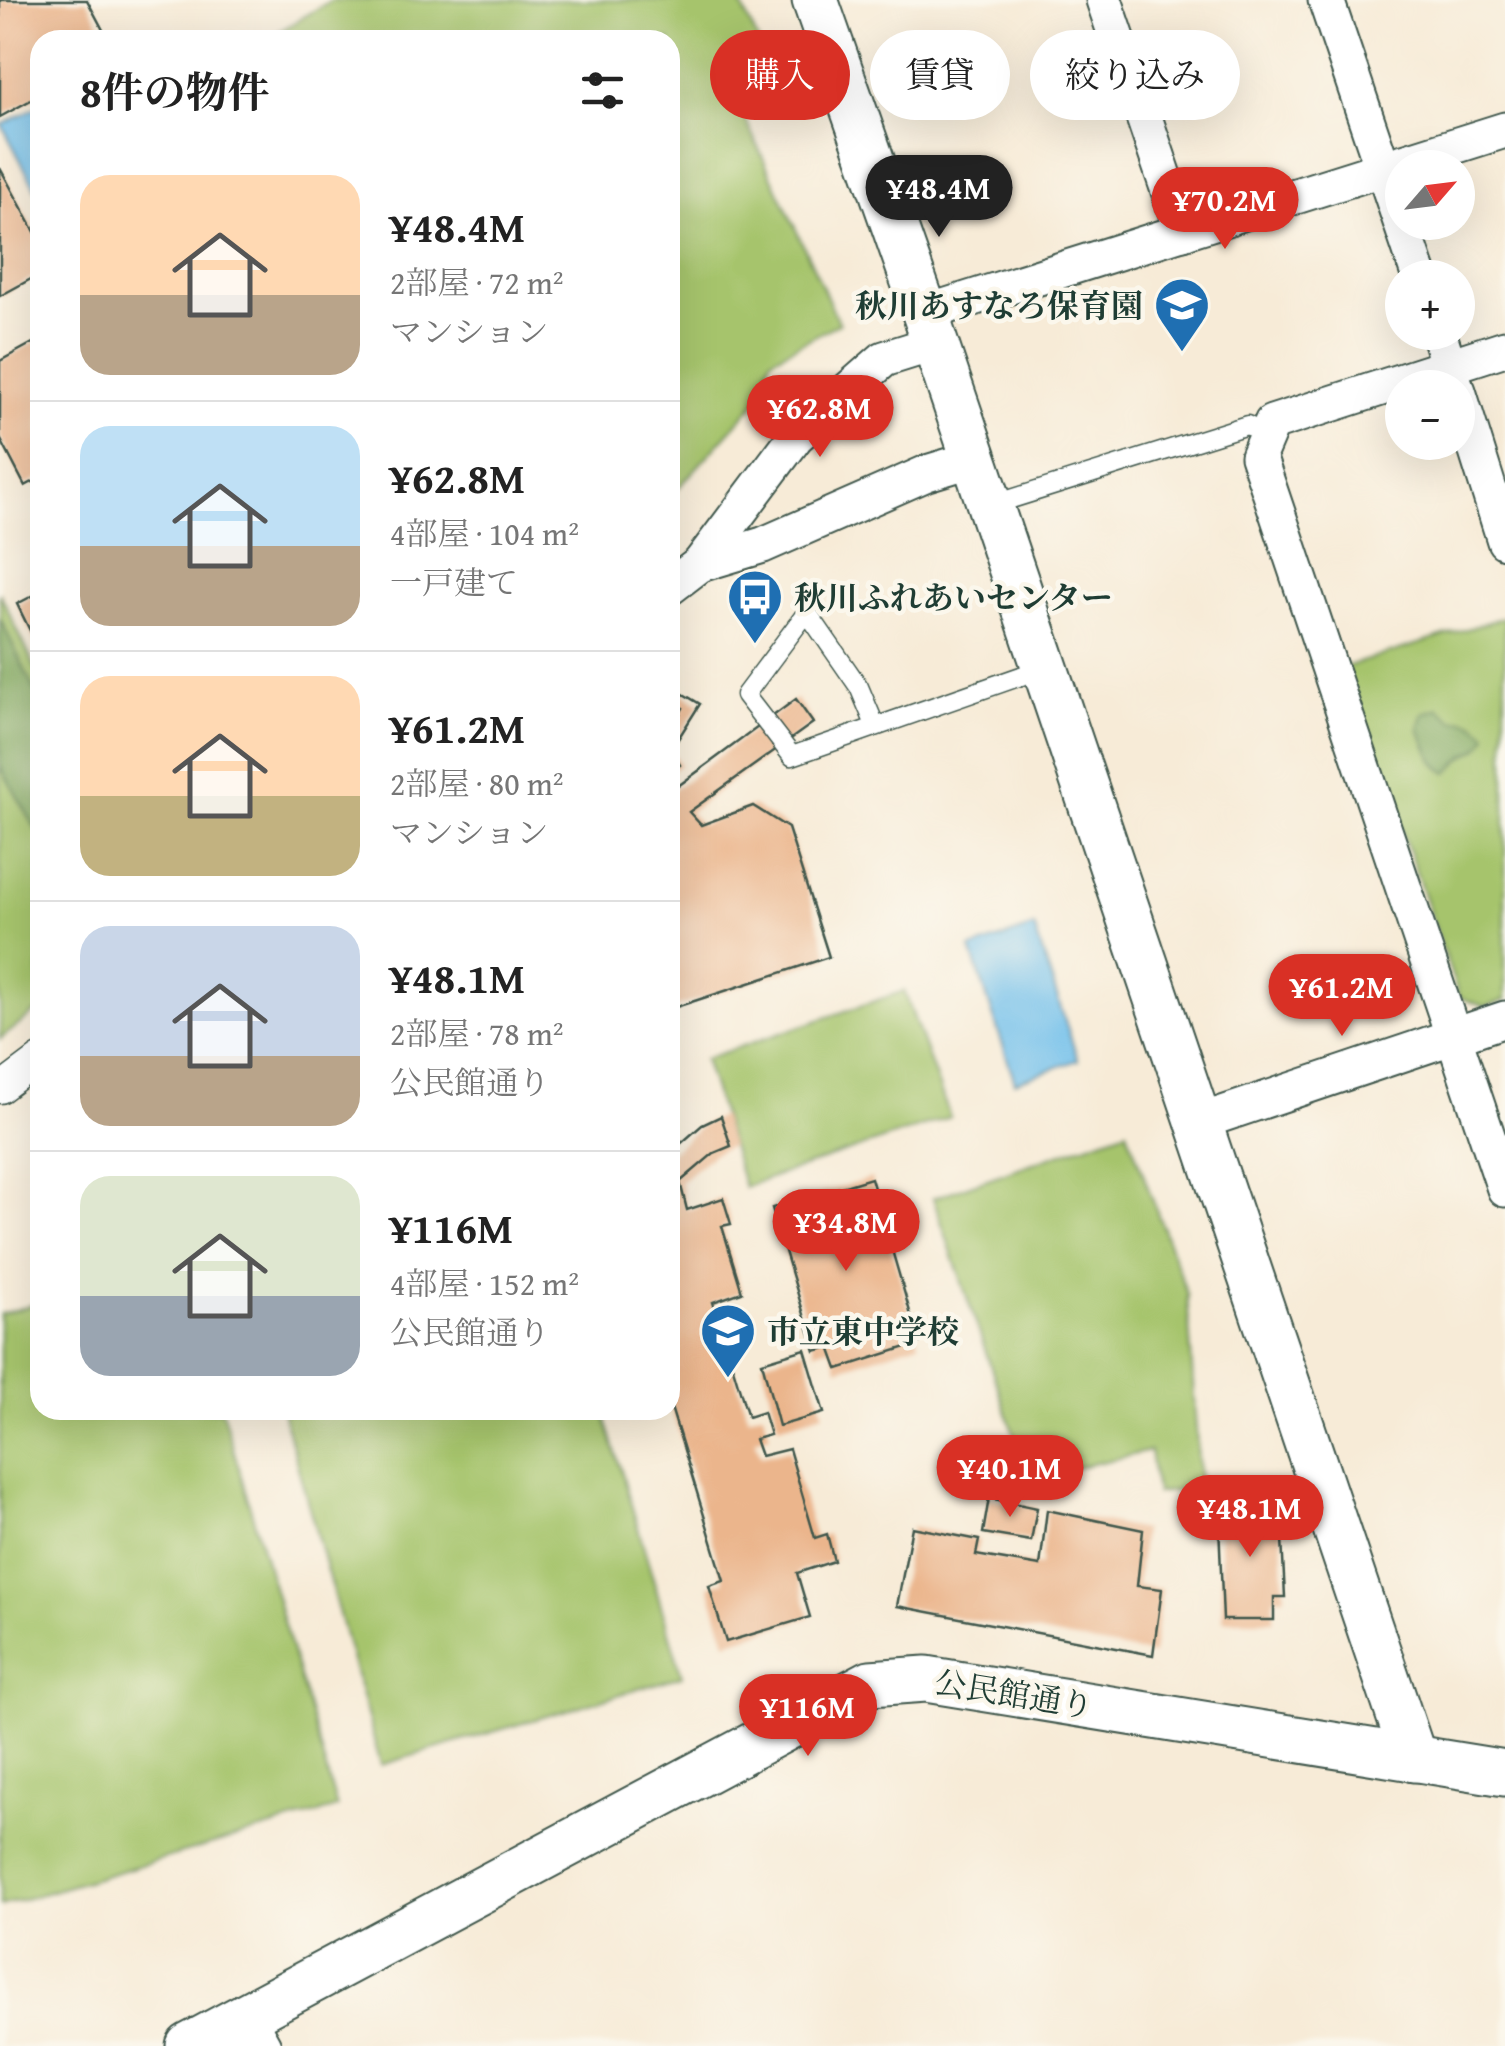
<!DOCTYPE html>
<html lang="ja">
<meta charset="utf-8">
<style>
:root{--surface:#fff;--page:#f6f6f6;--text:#222;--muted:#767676;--line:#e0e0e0;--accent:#d93025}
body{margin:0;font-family:"Gentium Book Plus","Noto Serif JP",serif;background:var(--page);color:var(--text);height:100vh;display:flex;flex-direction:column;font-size:38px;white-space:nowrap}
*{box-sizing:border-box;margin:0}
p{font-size:32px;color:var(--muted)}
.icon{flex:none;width:55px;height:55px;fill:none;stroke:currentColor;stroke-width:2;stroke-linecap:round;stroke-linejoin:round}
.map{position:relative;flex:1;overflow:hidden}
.details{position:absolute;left:30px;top:30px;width:650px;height:1390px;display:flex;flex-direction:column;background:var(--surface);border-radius:30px;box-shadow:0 10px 40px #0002}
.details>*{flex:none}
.top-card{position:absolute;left:710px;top:30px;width:645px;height:90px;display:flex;gap:20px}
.needle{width:65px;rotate:62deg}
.tools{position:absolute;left:1385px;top:150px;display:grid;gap:20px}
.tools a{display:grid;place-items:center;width:90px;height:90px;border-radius:50%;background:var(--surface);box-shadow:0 10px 40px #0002;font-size:50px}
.price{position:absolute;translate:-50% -85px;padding:0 22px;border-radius:35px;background:var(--accent);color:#fff;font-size:32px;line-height:65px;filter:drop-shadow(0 2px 5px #0008)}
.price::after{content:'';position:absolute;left:50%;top:60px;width:30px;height:22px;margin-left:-15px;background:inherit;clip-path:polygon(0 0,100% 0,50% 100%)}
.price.selected{background:#222;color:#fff}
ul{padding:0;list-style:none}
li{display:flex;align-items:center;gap:30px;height:250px;padding:0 50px}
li+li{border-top:2px solid var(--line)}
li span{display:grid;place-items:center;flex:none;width:280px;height:200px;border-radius:30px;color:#555}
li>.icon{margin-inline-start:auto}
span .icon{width:120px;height:120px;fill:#fffc;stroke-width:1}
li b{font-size:42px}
h2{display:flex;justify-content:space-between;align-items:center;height:120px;padding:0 50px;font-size:42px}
.tag{padding:0 35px;border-radius:45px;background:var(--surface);box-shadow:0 10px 40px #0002;font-size:35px;line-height:90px}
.tag.selected{background:var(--accent);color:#fff}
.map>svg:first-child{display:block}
.green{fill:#a6c46c;stroke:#628050;stroke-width:2.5}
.forest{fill:#84aa60;stroke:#52744a;stroke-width:2.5}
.water{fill:#71bfeb;stroke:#487e90;stroke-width:2.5}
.building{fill:#ebb58c}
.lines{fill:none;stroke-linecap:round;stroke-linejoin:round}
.service-casing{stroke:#3f574c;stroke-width:21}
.pedestrian-casing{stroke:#3f574c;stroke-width:31}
.minor-casing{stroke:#3f574c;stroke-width:39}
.tertiary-casing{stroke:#3f574c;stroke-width:49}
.service{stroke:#fff;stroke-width:18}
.pedestrian{stroke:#fff;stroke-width:28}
.minor{stroke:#fff;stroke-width:35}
.tertiary{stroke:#fff;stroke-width:45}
.labels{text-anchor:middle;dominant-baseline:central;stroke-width:9;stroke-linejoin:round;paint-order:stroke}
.poi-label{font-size:32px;font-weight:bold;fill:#1f3d34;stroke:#fbf7ec;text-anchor:start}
.street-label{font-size:32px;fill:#1f3d34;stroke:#fbf7ec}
</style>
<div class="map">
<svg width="1505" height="2046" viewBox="0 0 1505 2046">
<rect width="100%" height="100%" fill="#fbf7ec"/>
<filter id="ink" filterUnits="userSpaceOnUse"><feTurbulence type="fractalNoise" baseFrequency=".01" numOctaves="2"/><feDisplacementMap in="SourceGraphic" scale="20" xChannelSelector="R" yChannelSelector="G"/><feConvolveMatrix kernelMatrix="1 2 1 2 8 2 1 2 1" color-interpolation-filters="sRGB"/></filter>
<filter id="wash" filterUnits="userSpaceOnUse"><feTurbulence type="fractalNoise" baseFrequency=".0048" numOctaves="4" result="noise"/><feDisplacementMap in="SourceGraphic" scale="40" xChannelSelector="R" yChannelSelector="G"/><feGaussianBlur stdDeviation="2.25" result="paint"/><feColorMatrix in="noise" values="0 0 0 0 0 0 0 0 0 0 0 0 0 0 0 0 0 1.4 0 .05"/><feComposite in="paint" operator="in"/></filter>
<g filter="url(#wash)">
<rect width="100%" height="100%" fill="#f7ebd7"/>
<!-- green -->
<g class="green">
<polygon points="332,0 739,0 771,69 735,97 839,323 771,359 757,401 670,497 670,40 265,40"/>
<polygon points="0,593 40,678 40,1009 0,1039"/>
<polygon points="1505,617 1505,1000 1485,1007 1459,997 1345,667"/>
<polygon points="904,991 950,1117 744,1187 704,1059"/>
<polygon points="1127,1130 1187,1294 1200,1488 1156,1493 1150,1451 1029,1478 933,1198"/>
<polygon points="40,1303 40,1410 222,1410 337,1808 0,1906 0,1314"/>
<polygon points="282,1410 603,1410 682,1676 381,1765"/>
</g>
<!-- forest -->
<g class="forest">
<polygon points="0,618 40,702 40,836 0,766"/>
<path d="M1439 708 1454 721C1470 718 1477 723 1487 735 1479 751 1478 748 1465 756 1460 759 1453 768 1448 773 1429 764 1430 747 1419 730L1423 713Z"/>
</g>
<!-- water -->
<g class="water">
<polygon points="40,105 40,197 2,125"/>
<polygon points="1034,927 1078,1060 1015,1082 971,949"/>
</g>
<g id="blocks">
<!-- building -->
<g class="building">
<polygon points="0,0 87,0 103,30 85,40 40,40 40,95 0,117"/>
<polygon points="0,168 40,241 40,274 0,296"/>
<polygon points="40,339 40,478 25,486 0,438 0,361"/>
<polygon points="40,592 40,651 17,604"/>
<polygon points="670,686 700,704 671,750 680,765 670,772 670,712 676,721 683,708 670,700"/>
<polygon points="796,699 813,723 689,812 701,825 753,806 788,828 829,957 670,1009 670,792"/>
<polygon points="721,1116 731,1146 714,1153 680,1182 687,1210 723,1198 731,1224 722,1226 742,1292 713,1302 748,1417 763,1412 770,1435 755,1439 761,1456 789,1449 815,1538 827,1534 834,1561 797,1573 810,1617 726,1642 709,1586 724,1581 670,1404 670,1153 702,1125"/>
<polygon points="871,1178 919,1343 838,1369 830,1347 815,1351 772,1208"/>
<polygon points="805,1349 824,1413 779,1426 762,1362"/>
<polygon points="989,1498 1037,1508 1031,1541 983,1533"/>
<polygon points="1268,1499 1269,1520 1281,1519 1285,1597 1274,1597 1274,1620 1223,1620 1218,1500"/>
<polygon points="1047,1510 1143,1530 1137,1586 1162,1589 1153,1655 897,1606 912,1527 979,1540 976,1555 1040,1566"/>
</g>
</g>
</g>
<g filter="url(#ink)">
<use href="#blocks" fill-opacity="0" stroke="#3f574c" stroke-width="2.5"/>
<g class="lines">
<!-- service casing -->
<g class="service-casing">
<g id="service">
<polyline points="992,505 1247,425 1267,435"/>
<polyline points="875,725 859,687 807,612 745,695 792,756 1044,668"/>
</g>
</g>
<!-- pedestrian casing -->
<g class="pedestrian-casing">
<polyline id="pedestrian" points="0,1089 40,1059"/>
</g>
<!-- minor casing -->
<g class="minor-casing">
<g id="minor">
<polyline points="1104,0 1183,232"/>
<polyline points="1326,0 1420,278"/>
<polyline points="925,313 1505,130"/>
<polyline points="1438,332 1456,388"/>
<polyline points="1505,348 1272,423 1258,456 1505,1189"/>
<polyline points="1458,391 1505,541"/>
<polyline points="700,564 763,545 927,473 973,459"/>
<polyline points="670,587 700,564 796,436 884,359 935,343"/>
<polyline points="1199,1122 1505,1019"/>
<polyline points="246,2015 263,2046"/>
</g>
</g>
<!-- tertiary casing -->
<g class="tertiary-casing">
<g id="tertiary">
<polyline points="815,0 925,313 1414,1759"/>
<polyline points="189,2046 870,1683 926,1679 1505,1773"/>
</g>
</g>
<!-- service -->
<use href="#service" class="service"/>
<!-- pedestrian -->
<use href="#pedestrian" class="pedestrian"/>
<!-- minor -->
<use href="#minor" class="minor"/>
<!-- tertiary -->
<use href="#tertiary" class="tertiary"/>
</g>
</g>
<!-- icons -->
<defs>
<g id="school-pin" transform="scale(2.875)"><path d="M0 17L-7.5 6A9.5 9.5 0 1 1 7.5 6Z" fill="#1f6fb2" stroke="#fbf7ec"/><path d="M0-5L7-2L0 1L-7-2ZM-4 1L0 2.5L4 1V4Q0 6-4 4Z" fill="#fff"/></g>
<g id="bus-pin" transform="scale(2.875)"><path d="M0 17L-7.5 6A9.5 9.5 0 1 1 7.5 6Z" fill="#1f6fb2" stroke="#fbf7ec"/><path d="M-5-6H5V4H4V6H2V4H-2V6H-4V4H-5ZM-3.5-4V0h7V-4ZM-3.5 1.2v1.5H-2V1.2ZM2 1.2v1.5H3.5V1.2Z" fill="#fff"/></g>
</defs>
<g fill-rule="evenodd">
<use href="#school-pin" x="1182" y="305"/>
<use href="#bus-pin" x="755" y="597"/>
<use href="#school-pin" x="728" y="1331"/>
</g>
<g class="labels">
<!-- poi labels -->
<g class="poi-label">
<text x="1143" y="305" text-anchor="end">秋川あすなろ保育園</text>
<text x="794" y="597">秋川ふれあいセンター</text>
<text x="767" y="1331">市立東中学校</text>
</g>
<!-- street labels -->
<g class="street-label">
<text transform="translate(1014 1694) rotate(9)">公民館通り</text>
</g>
</g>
</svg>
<div class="tools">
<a><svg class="needle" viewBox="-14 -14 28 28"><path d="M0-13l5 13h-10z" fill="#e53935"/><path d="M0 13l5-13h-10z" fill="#767676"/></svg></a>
<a>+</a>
<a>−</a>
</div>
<b class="price selected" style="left:939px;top:240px">¥48.4M</b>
<b class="price" style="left:1225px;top:252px">¥70.2M</b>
<b class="price" style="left:820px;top:460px">¥62.8M</b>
<b class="price" style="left:1342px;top:1039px">¥61.2M</b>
<b class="price" style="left:846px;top:1274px">¥34.8M</b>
<b class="price" style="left:1010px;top:1520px">¥40.1M</b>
<b class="price" style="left:1250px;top:1560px">¥48.1M</b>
<b class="price" style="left:808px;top:1759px">¥116M</b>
<div class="top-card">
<a class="tag selected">購入</a>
<a class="tag">賃貸</a>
<a class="tag">絞り込み</a>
</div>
<section class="details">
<h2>8件の物件<svg class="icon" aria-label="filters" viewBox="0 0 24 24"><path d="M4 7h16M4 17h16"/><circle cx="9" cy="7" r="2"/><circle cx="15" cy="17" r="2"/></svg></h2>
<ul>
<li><span style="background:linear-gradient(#ffd9b3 60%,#b9a48a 0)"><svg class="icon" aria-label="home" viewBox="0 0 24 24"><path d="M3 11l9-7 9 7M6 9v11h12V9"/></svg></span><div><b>¥48.4M</b><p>2部屋 · 72 m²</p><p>マンション</p></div></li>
<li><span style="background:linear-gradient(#bfe0f5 60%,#b9a48a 0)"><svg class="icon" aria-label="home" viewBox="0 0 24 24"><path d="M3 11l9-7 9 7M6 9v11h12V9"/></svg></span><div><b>¥62.8M</b><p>4部屋 · 104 m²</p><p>一戸建て</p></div></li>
<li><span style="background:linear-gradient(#ffd9b3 60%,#c2b280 0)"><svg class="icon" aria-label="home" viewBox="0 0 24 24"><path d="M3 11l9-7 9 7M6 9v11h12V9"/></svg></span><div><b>¥61.2M</b><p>2部屋 · 80 m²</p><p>マンション</p></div></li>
<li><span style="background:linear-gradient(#c9d6e8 65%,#b9a48a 0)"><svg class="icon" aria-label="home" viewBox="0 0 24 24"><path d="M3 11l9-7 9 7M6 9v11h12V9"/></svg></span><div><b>¥48.1M</b><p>2部屋 · 78 m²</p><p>公民館通り</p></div></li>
<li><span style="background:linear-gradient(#dfe7d0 60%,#9aa5b1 0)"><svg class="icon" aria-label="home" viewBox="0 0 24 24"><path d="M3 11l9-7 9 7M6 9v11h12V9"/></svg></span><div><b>¥116M</b><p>4部屋 · 152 m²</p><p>公民館通り</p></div></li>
</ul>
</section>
</div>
